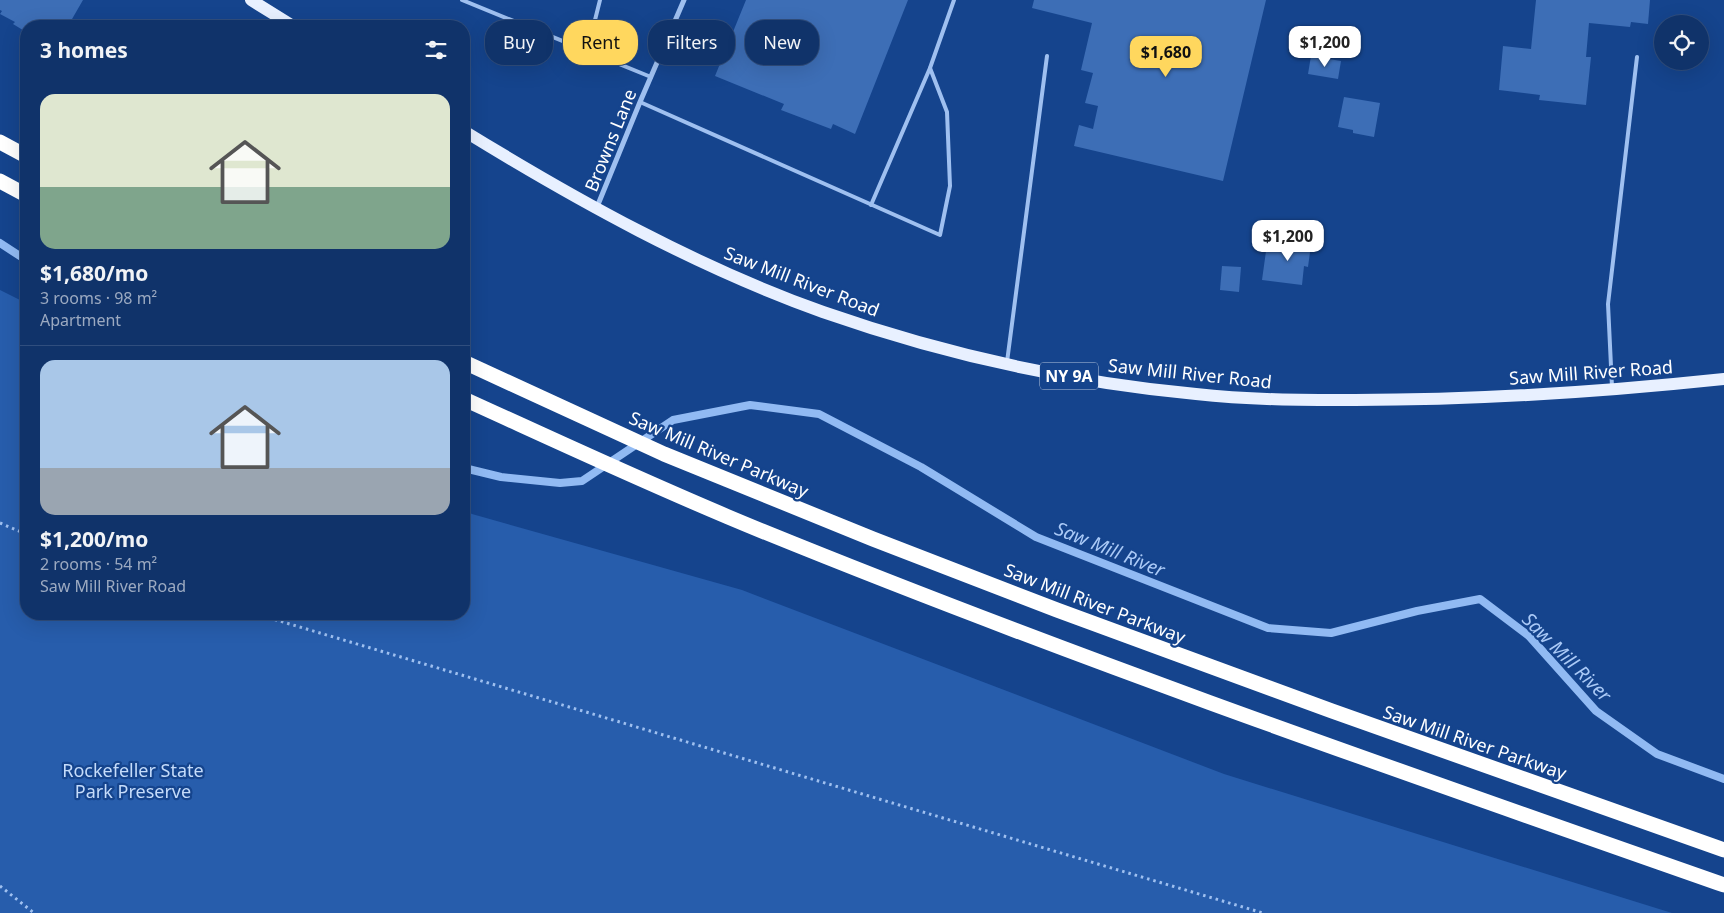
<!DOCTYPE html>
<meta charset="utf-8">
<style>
:root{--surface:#10336a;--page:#1e3f72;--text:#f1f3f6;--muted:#9caac1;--line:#304e7e;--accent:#ffd75e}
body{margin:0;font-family:"Noto Sans",sans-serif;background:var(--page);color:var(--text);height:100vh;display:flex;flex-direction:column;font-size:19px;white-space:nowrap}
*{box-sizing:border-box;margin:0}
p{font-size:16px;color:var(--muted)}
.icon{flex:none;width:28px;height:28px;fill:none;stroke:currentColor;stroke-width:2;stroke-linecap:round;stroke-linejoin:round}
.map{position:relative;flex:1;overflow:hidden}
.sheet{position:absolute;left:20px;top:20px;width:450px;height:600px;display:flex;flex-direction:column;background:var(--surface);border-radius:20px;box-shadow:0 5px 20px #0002,0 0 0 1px var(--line)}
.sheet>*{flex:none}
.hud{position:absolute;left:485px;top:20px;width:475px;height:45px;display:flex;gap:10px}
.fabs{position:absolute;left:1654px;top:15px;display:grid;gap:10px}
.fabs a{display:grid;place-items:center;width:55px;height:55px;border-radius:50%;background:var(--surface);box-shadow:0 5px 20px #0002,0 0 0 1px var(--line);font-size:25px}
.price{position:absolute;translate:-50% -42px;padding:0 11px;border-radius:10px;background:#fff;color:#222;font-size:16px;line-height:32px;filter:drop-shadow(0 1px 2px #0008)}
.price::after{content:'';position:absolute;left:50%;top:30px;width:15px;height:11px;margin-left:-8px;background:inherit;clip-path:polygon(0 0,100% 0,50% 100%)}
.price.on{background:var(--accent);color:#111}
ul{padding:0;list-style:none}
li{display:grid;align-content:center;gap:10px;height:265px;padding:0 20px}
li+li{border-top:1px solid var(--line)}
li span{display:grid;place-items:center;height:155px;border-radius:15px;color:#555}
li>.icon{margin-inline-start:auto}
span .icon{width:90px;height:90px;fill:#fffc;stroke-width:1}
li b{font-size:21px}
h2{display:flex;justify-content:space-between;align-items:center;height:60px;padding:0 20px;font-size:21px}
.chip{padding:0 18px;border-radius:20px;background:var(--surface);box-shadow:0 5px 20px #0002,0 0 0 1px var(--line);font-size:18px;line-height:45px}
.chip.on{background:var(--accent);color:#111}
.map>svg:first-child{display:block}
.green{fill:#275dac}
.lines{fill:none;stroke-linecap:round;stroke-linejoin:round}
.stream{stroke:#91baf3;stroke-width:8}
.building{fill:#3d6eb6}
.path{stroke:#9fc0f0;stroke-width:3;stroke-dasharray:2.5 4;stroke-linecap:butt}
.lane{stroke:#9fc0f0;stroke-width:4}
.street{stroke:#9fc0f0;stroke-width:5}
.primary{stroke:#e8f0ff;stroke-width:12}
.highway{stroke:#fff;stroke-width:15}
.labels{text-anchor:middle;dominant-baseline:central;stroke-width:4.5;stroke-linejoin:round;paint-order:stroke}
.shield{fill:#15448d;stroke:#b9c7dd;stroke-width:1}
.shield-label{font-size:16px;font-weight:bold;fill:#fff}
.street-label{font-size:18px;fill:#fff;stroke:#15448d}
.park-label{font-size:18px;fill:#c5dcfb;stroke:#15448d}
.water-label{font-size:19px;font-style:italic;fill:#abcaf7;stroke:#15448d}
</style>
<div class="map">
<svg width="1724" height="913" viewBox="0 0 1724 913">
<rect width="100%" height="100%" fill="#15448d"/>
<!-- green -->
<polygon class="green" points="0,290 26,303 26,614 464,614 464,510 472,514 742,590 1224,774 1672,913 0,913"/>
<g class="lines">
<!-- stream -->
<g class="stream">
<polyline points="0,243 26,260"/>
<polyline points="464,468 501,477 560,483 582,481 673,420 750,405 819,414 921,467 1036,537 1268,628 1331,633 1417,611 1480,599 1529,636 1596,711 1657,754 1724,779"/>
</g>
</g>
<!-- building -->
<g class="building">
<polygon points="0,0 83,0 68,26 26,26 26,32 13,24 15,22 0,14 2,11 0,10"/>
<polygon points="746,0 908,0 855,134 833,124 831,129 781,110 784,104 715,76"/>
<polygon points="1034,0 1266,0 1223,181 1074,146 1079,125 1093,129 1098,106 1085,103 1093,73 1081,70 1092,23 1032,8"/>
<polygon points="1536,0 1650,0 1648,24 1631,22 1630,27 1589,23 1586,57 1591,57 1586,105 1539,100 1540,95 1499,90 1503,46 1531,49"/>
<polygon points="1311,56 1341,61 1338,79 1308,74"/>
<polygon points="1344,97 1380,103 1374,137 1353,133 1353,130 1338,127"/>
<polygon points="1301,236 1317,238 1315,252 1310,252 1308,267 1304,266 1302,285 1262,280 1267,244 1299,249"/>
<polygon points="1222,266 1241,267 1239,292 1220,290"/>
</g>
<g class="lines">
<!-- path -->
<g class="path">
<polyline points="0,523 26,534"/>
<polyline points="256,614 1263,913"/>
<polyline points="0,886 34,913"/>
</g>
<!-- lane -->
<g class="lane">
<polyline points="462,0 651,77"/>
<polyline points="599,56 593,28 600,0"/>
<polyline points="640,102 940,235 950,186 947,112 930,68"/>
<polyline points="871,205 930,68 954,0"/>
<polyline points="1007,362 1047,56"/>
<polyline points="1612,387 1608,304 1637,57"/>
</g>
<!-- street -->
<polyline class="street" points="597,207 640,102 684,0"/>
<!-- primary -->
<g class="primary">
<polyline points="251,0 293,26"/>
<path d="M464 131C578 201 697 267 823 312 943 354 1070 382 1196 394 1249 400 1302 400 1355 400 1478 400 1601 392 1724 379"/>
</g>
<!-- highway -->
<g class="highway">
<polyline points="0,142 26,156"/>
<polyline points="0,181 26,195"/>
<polyline points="464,362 664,454 873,539 1057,610 1332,711 1724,850"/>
<path d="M464 399C563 444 661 490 762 531 1079 660 1402 772 1724 885"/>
</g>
</g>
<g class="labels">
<!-- shield labels -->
<rect class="shield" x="1040" y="362.5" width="58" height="27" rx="4"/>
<g class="shield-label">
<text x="1069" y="376">NY 9A</text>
</g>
<!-- street labels -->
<g class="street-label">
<text transform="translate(610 140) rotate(-68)">Browns Lane</text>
<text transform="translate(802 281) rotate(21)">Saw Mill River Road</text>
<text transform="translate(1591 372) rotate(-4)">Saw Mill River Road</text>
<text transform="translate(1190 373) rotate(6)">Saw Mill River Road</text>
<text transform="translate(719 454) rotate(23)">Saw Mill River Parkway</text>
<text transform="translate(1095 603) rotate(21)">Saw Mill River Parkway</text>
<text transform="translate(1475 742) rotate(19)">Saw Mill River Parkway</text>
</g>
<!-- park labels -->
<g class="park-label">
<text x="133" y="770">Rockefeller State<tspan x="133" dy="21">Park Preserve</tspan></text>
</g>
<!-- water labels -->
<g class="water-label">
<text transform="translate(1110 549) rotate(22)">Saw Mill River</text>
<text transform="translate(1567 657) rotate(45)">Saw Mill River</text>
</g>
</g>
</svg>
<div class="fabs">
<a><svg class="icon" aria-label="locate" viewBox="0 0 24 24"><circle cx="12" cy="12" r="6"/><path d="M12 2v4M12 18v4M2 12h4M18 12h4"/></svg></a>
</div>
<b class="price" style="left:1325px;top:68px">$1,200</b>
<b class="price on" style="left:1166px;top:78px">$1,680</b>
<b class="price" style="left:1288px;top:262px">$1,200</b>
<div class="hud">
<a class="chip">Buy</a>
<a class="chip on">Rent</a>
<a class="chip">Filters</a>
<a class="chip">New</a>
</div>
<section class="sheet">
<h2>3 homes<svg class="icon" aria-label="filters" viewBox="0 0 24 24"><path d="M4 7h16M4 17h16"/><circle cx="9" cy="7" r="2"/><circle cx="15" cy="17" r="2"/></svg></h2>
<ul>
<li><span style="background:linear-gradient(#dfe7d0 60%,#7fa58c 0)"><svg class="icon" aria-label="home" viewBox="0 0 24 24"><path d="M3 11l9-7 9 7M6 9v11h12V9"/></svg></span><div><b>$1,680/mo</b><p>3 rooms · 98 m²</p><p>Apartment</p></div></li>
<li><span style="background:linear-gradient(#a9c7e8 70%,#9aa5b1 0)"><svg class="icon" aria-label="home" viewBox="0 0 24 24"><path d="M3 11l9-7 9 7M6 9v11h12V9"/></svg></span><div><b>$1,200/mo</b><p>2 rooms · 54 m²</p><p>Saw Mill River Road</p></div></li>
</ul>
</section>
</div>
